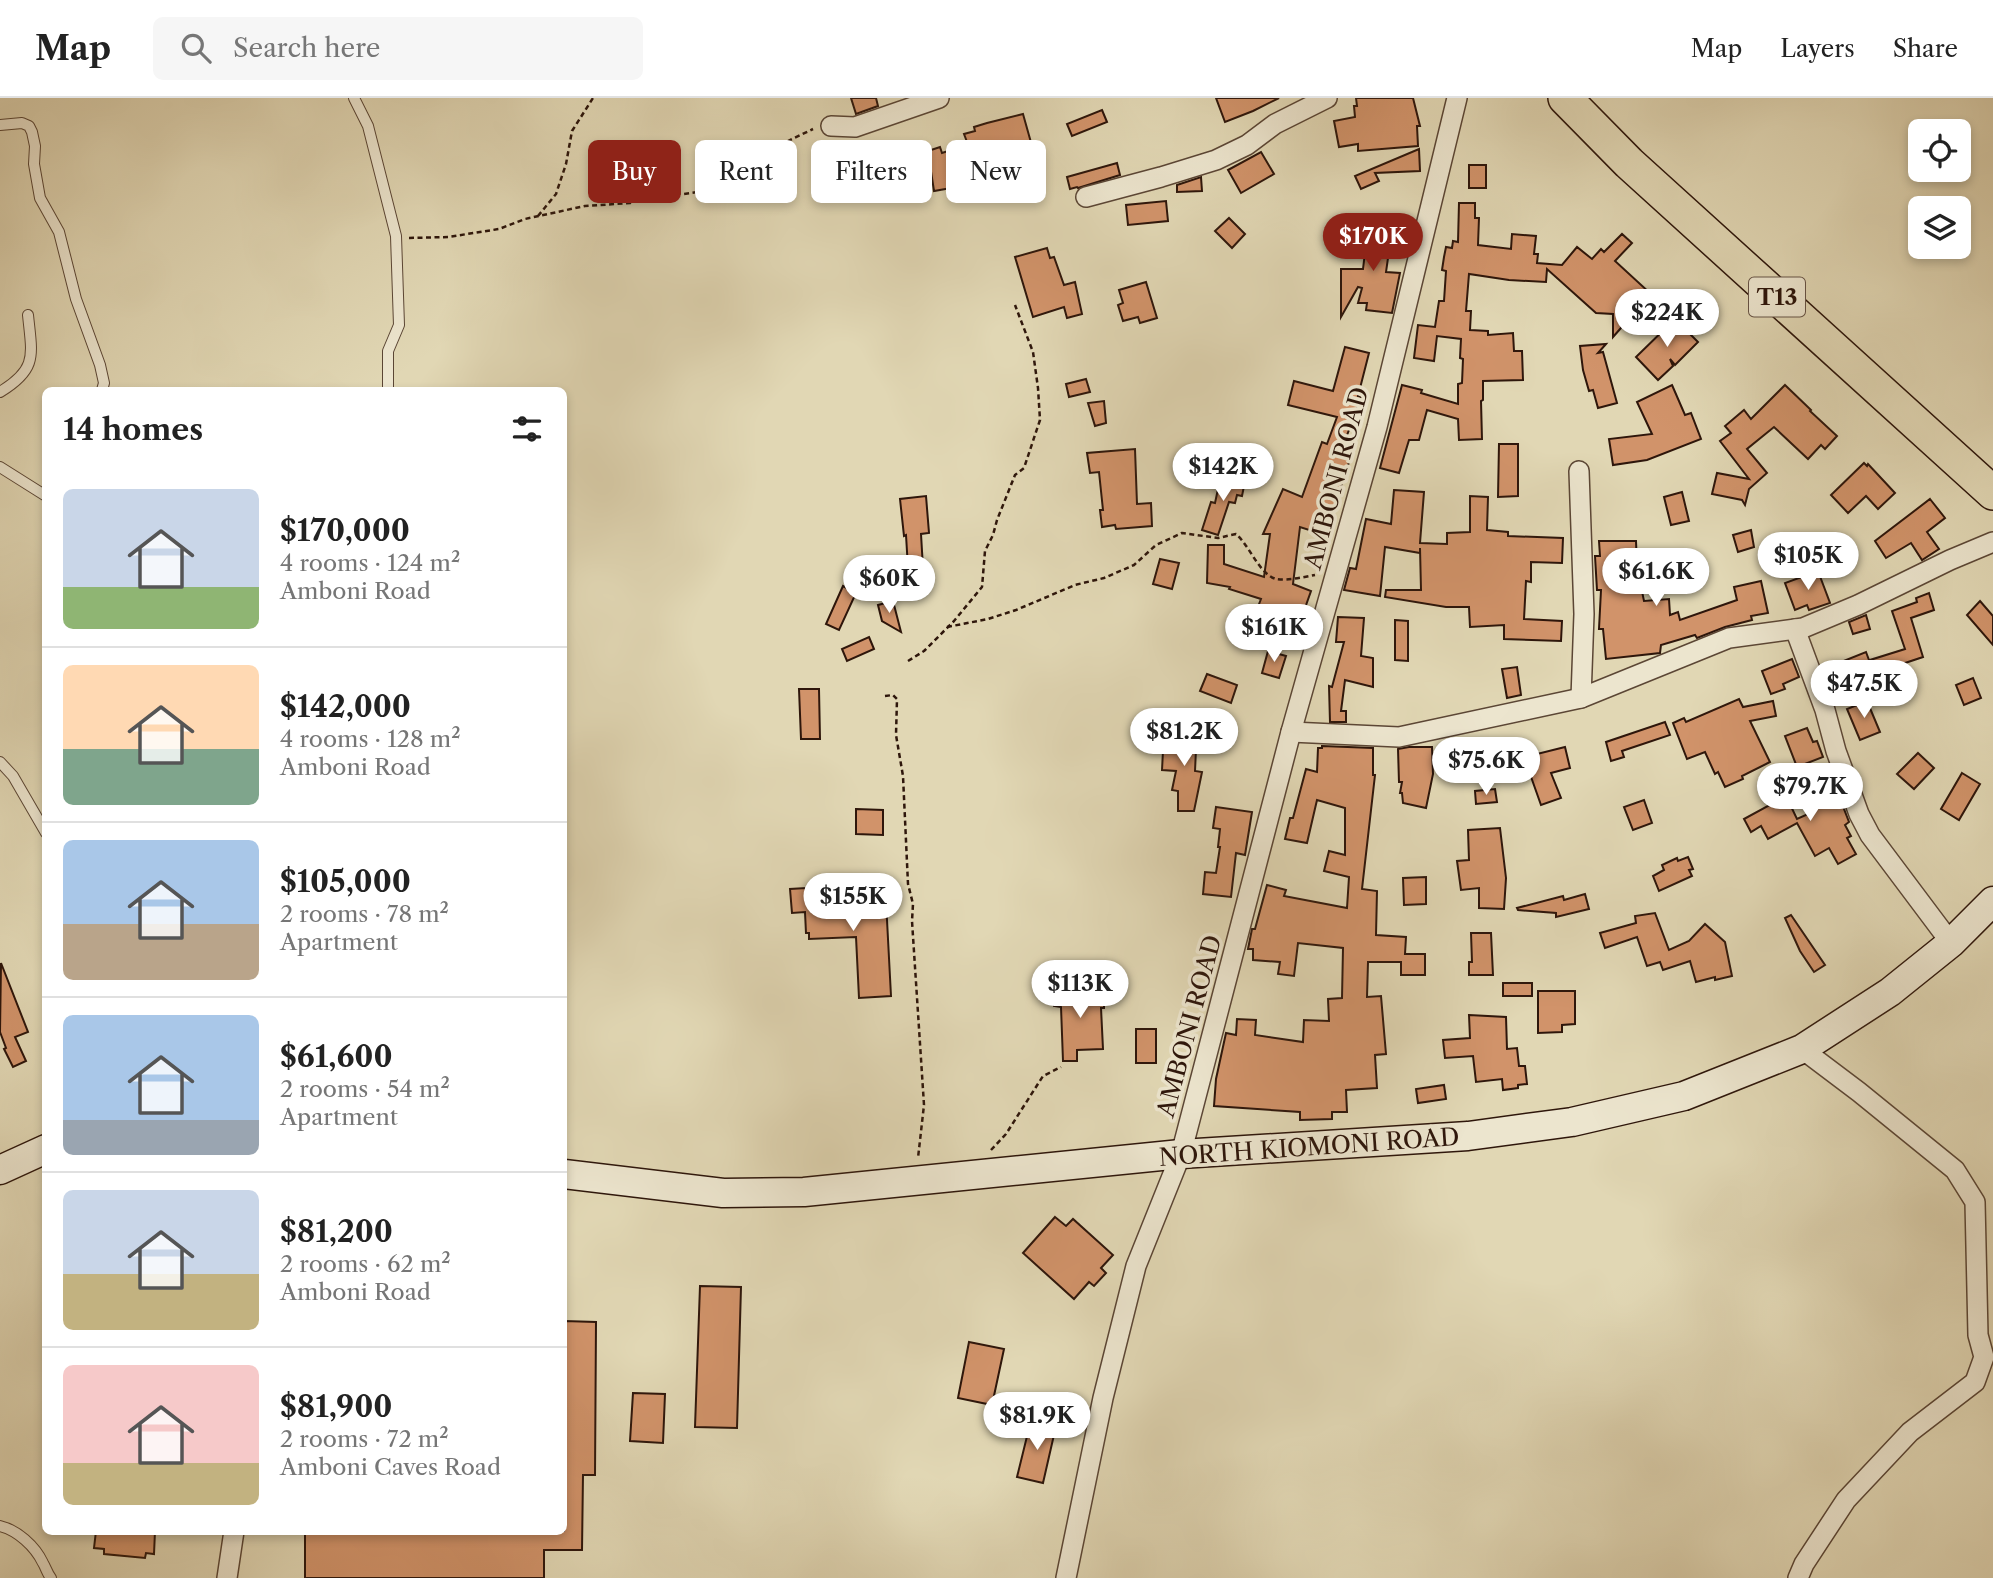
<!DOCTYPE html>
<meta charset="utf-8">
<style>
:root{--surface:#fff;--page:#f6f6f6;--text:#222;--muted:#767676;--line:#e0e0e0;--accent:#8f2418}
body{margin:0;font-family:"Libre Caslon Text",serif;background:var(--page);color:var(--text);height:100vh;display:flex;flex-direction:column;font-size:26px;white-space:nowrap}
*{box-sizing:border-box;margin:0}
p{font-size:23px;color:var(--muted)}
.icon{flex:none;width:38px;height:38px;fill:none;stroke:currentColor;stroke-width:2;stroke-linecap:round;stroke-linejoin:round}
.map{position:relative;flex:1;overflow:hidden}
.side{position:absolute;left:42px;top:289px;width:525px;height:1148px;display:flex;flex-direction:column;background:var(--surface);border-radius:10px;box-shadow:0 4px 10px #0003}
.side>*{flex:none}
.banner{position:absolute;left:588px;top:42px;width:665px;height:63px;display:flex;gap:14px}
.controls{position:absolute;left:1908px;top:21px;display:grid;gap:14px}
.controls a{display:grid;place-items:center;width:63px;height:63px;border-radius:10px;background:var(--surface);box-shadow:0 4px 10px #0003;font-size:35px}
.price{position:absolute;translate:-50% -60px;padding:0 16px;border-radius:24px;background:#fff;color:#222;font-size:23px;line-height:46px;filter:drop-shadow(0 2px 4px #0008)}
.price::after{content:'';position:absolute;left:50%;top:42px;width:21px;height:16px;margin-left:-10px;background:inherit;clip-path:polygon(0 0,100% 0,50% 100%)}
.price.active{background:var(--accent);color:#fff}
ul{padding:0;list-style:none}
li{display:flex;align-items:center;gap:21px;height:175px;padding:0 21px}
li+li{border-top:2px solid var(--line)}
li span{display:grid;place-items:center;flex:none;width:196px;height:140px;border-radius:10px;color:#555}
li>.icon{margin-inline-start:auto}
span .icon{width:84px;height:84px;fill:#fffc;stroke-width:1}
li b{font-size:30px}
h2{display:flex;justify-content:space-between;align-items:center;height:84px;padding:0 21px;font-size:30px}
.pill{padding:0 24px;border-radius:10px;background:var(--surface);box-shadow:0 4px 10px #0003;font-size:24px;line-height:63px}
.pill.active{background:var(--accent);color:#fff}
header{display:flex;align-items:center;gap:42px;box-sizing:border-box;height:98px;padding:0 35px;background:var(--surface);border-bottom:2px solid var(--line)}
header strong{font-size:33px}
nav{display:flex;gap:38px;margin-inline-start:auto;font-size:24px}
.search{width:490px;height:63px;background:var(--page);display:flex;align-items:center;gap:18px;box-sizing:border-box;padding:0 24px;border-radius:10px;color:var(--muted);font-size:26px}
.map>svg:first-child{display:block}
.building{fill:#d1936a;stroke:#2e160b;stroke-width:2}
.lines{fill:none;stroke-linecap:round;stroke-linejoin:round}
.service-casing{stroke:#5b4635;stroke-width:12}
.minor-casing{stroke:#5b4635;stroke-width:22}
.secondary-casing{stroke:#2e160b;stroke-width:31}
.trunk-casing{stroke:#2e160b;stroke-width:36}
.path{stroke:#2e160b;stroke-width:2.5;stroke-dasharray:5 3.5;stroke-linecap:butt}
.service{stroke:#ece5ce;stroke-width:10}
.minor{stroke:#ece5ce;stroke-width:19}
.secondary{stroke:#ece5ce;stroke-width:28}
.trunk{stroke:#e1d7b4;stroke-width:33}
.labels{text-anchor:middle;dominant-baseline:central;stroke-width:7;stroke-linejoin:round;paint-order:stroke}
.shield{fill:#ece5ce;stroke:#675446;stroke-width:2}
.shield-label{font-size:23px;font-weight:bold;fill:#2e160b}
.street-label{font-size:24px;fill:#2e160b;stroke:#ece5ce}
</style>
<header>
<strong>Map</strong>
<div class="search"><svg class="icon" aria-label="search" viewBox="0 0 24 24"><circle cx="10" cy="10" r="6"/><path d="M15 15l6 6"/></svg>Search here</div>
<nav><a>Map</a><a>Layers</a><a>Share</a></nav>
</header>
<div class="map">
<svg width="1993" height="1480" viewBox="0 0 1993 1480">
<rect width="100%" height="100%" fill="#e1d7b4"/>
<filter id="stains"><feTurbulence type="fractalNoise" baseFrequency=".00286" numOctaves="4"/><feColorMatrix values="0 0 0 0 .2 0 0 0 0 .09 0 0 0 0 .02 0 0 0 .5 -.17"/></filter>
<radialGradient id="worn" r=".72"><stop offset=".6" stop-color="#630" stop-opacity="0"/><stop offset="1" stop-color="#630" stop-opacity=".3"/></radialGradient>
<!-- building -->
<g class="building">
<polygon points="851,0 876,0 878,8 856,16"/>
<polygon points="1216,0 1279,0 1253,13 1225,24"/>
<polygon points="1356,0 1413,0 1420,28 1417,28 1418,48 1358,53 1358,46 1339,49 1334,23 1355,19 1354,8 1357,8"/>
<polygon points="1102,12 1107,24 1072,38 1067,26"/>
<polygon points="1023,16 1039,73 1019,79 1018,75 1014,76 1004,46 972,57 964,36 975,33 974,29 987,25"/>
<polygon points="940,49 942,55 951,52 957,89 934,93 930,67 917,71 913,58"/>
<polygon points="1419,51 1420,73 1375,75 1379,83 1361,91 1355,78"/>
<polygon points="1261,54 1274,76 1241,95 1228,72"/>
<polygon points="1117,65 1120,77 1078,90 1077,89 1070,91 1067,79"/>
<rect x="1469" y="67" width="17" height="23"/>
<polygon points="1201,79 1202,93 1177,94 1177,87"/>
<polygon points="1166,103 1168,123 1128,127 1126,107"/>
<polygon points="1459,105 1475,105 1475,120 1479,120 1478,147 1511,151 1512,136 1536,138 1534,156 1538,156 1537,165 1562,167 1577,149 1592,161 1601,151 1604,154 1622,136 1632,145 1615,163 1651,196 1613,239 1613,216 1596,215 1547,171 1546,184 1509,182 1469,176 1466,213 1471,213 1470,232 1488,233 1488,237 1513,235 1514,253 1522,253 1523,282 1483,283 1483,302 1481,303 1482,341 1459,342 1458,321 1427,312 1419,342 1409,342 1399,375 1380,370 1402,287 1422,292 1421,295 1458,306 1458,286 1462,285 1463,261 1460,260 1461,241 1437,238 1434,263 1414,260 1418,227 1435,229 1439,203 1444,203 1446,173 1442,172 1444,159 1446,149 1452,150 1453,143 1458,144"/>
<polygon points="1229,120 1245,136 1232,150 1215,133"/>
<polygon points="1369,122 1393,125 1386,174 1400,175 1392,215 1366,212 1367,205 1358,205 1362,190 1358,189 1341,219 1341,171 1363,171"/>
<polygon points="1047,150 1050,160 1054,159 1064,187 1075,184 1082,216 1067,220 1064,209 1033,219 1015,159"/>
<polygon points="1146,184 1157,220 1140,225 1138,219 1123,223 1118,207 1123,205 1119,192"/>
<polygon points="1675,221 1698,244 1675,267 1670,261 1673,268 1658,282 1636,259"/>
<polygon points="1606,246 1598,255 1603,254 1617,305 1598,310 1593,292 1589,293 1583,272 1580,248"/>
<polygon points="1345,249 1369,255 1358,298 1361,299 1342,351 1352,355 1325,437 1300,429 1293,486 1311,493 1300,524 1293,522 1292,526 1256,514 1261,501 1229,491 1230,489 1207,485 1208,447 1224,447 1224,466 1264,479 1270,436 1263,436 1283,391 1302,399 1322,344 1327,346 1337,319 1288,307 1294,283 1333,293"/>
<polygon points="1086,281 1090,294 1069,299 1066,286"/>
<polygon points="1672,287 1685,317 1691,315 1701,341 1647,362 1613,367 1609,341 1652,336 1637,304"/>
<polygon points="1785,287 1811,312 1810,313 1837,338 1825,351 1821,347 1808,361 1774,329 1747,351 1767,375 1749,391 1745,407 1742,402 1712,396 1717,375 1749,381 1720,343 1731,335 1725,328 1744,312 1751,321"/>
<polygon points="1104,303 1106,325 1095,328 1088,305"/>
<polygon points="1499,346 1518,346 1518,398 1498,399"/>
<polygon points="1135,351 1137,406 1151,405 1152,428 1116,431 1115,427 1102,429 1100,412 1103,412 1099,374 1090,375 1087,355"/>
<polygon points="1864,365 1867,368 1868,366 1895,395 1878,411 1866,398 1848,415 1831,397"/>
<polygon points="1221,377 1245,383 1242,398 1237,397 1235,405 1229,404 1218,437 1202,432 1211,404 1215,405"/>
<polygon points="1394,392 1424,394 1420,445 1447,446 1447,435 1470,434 1470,398 1488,399 1487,432 1508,434 1508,438 1563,440 1562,465 1531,464 1531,484 1526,483 1524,521 1562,523 1561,543 1504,541 1504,527 1470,529 1469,509 1446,509 1385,499 1386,492 1421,492 1420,450 1420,455 1385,449 1380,498 1344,492 1350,470 1356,471 1366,421 1391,426"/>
<polygon points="1682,394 1689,423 1671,427 1664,399"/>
<polygon points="926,398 929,435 921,436 923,470 908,470 906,437 904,438 900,401"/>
<polygon points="1930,401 1945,420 1927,434 1939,451 1922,462 1911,445 1886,460 1875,443"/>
<polygon points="1751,432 1754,449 1738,454 1733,437"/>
<polygon points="1599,443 1636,443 1637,469 1644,503 1669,501 1670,517 1678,514 1680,522 1737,502 1734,489 1761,483 1768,515 1751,518 1752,522 1725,529 1697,540 1695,537 1661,547 1660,555 1606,561 1603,531 1599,531 1601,492 1597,492 1595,458 1600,458"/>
<polygon points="1160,461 1179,465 1172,491 1153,486"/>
<polygon points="1818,473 1830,505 1809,512 1807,507 1795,512 1785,485"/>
<polygon points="843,488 856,495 839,532 826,526"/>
<polygon points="1929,495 1934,512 1911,520 1923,559 1875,575 1870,562 1905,551 1892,513 1917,504 1916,500"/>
<polygon points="893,503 901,534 882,523 878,507"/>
<polygon points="1980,503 1993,518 1993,547 1967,517"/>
<polygon points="1866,517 1870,531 1853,536 1849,524"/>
<polygon points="1338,519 1364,520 1361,558 1373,560 1373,589 1345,582 1341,613 1346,613 1346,624 1330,624 1329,588 1332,589 1344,544 1336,544"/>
<polygon points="1395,522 1408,523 1408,563 1395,562"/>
<polygon points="869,539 874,551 847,563 842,551"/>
<polygon points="1268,553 1286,558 1279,580 1262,575"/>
<polygon points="1866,554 1873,573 1849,582 1841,564"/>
<polygon points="1792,561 1799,579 1783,586 1785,591 1771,596 1762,573"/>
<polygon points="1517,569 1521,597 1507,600 1502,571"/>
<polygon points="1207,576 1237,587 1231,605 1200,593"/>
<polygon points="1973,580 1981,600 1964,607 1956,587"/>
<polygon points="799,591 819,591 820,641 801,641"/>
<polygon points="1739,601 1743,609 1773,603 1776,618 1750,623 1770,664 1742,678 1743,681 1725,689 1718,674 1715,676 1705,654 1687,661 1673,625 1684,620 1686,624"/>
<polygon points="1867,603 1880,634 1860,642 1847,611"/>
<polygon points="1665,624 1670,637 1622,653 1624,659 1611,663 1606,644"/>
<polygon points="1177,629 1197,629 1195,673 1202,674 1194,713 1178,713 1178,693 1172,692 1176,673 1162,672 1163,653 1177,654"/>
<polygon points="1807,630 1813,644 1817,643 1823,659 1797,669 1785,638"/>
<polygon points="1322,648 1373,650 1373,677 1375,677 1362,791 1377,793 1376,837 1406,839 1405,856 1425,856 1425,877 1401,877 1401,864 1368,864 1367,899 1381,898 1386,956 1375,957 1377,990 1346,992 1347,1014 1332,1014 1332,1021 1300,1022 1300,1014 1214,1008 1216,981 1226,935 1236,937 1237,921 1256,922 1255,937 1303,944 1304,922 1329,923 1328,901 1342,900 1343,850 1298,845 1294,878 1278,876 1280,864 1253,862 1253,851 1248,851 1252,831 1255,831 1267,787 1286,792 1284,798 1347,810 1349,779 1324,773 1329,753 1345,757 1345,710 1317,702 1307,745 1285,741 1290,720 1293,720 1306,671 1317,674 1318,650 1322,650"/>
<polygon points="1409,649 1432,649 1433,676 1426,710 1403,705 1402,695 1400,695 1402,684 1399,684 1398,651"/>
<polygon points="1565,649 1570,670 1551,675 1561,700 1541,707 1530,676 1525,678 1521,660"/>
<polygon points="1918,655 1934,670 1914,691 1897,676"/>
<polygon points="1962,675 1980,686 1959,722 1941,711"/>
<polygon points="1830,688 1831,691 1836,689 1837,693 1849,724 1845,727 1851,738 1847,740 1856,756 1838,766 1829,750 1815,758 1797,725 1768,741 1761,728 1751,734 1744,721 1786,698 1797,721 1815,713 1809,699"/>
<polygon points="1495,691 1497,704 1476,706 1475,693"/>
<polygon points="1644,702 1652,725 1633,732 1624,709"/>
<polygon points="1216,709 1252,714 1245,757 1236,755 1231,799 1203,796 1205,774 1216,775 1220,749 1218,749 1220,731 1213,730"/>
<polygon points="856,711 883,712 883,737 856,736"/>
<polygon points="1500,730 1506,780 1504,811 1479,810 1479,790 1461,792 1457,763 1469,762 1468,732"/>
<polygon points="1688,759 1693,771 1689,772 1692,778 1659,793 1653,778 1664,772 1662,767 1677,760 1678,763"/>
<polygon points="1426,779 1426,806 1404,807 1403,780"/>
<polygon points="806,790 806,801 883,797 883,803 886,803 891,898 859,900 856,839 809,841 809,835 806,835 805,814 792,815 790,791"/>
<polygon points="1585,796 1589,811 1556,819 1556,815 1518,812 1517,810 1563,798 1564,802"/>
<polygon points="1655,815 1669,852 1689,843 1705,826 1725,844 1732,878 1715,882 1715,879 1696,884 1690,863 1663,872 1660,864 1647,868 1637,839 1605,850 1600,835 1636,825 1635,818"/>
<polygon points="1791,817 1825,867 1814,874 1800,853 1785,820"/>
<polygon points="1471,835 1491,835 1493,877 1469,877 1469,864 1472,864"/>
<polygon points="1,865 28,934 15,939 26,963 13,969 4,951 6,950 0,934"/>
<rect x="1503" y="885" width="29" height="13"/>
<polygon points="1054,890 1104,891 1104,910 1101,910 1103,951 1077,952 1077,963 1063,963 1061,909 1054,908"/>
<polygon points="1538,893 1575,893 1575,926 1562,927 1562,934 1538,935"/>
<polygon points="1469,917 1506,919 1507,951 1517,950 1519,968 1525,968 1527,986 1518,987 1518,990 1503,992 1502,981 1476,984 1473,958 1445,960 1443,942 1470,940"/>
<rect x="1136" y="931" width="20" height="34"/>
<polygon points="1444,987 1446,1001 1418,1005 1416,991"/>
<polygon points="1055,1119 1066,1128 1073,1121 1113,1157 1101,1170 1106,1175 1094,1188 1089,1184 1074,1201 1023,1155"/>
<polygon points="700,1188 741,1189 737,1330 695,1329"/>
<polygon points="564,1223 596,1224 595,1377 583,1377 582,1452 544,1452 544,1480 305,1480 305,1433 564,1433"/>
<polygon points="969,1244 1004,1251 992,1307 958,1300"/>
<polygon points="633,1295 665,1296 663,1345 630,1343"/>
<polygon points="1031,1322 1056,1328 1043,1385 1017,1379"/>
<polygon points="96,1433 155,1433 154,1456 146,1455 145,1460 104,1456 104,1451 94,1450"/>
</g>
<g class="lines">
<!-- service casing -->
<g class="service-casing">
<g id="service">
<polyline points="354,0 368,28 396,138 399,227 388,253 388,292"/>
<polyline points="0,27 22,25 29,28 32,34 35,48 34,66 40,100 59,134 76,201 100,267 104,285 102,292"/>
<path d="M0 294C38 271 32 257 28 217"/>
<polyline points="0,369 46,398"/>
<polyline points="0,664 13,678 46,735"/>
<path d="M0 1428C17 1432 35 1448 43 1465 46 1470 47 1475 51 1480"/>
</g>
</g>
<!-- minor casing -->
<g class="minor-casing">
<g id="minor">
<polyline points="831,28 855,29 939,0"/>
<polyline points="1086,99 1161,79 1216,62 1247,47 1275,26 1327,0"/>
<polyline points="1579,373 1584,516 1581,600"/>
<polyline points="1795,531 1825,612 1836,653 1859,716 1870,737 1951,845"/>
<polyline points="1291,634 1399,639 1581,600 1729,540 1803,530 1858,507 1950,462 1993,444"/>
<polyline points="227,1480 234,1433"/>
<polyline points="1066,1480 1103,1300 1136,1168 1181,1056 1291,634 1377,329 1457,0"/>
<polyline points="1798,1480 1804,1466 1846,1402 1910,1334 1975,1284 1984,1259 1978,1237 1975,1104 1955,1072 1859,994 1802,951"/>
</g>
</g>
<!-- secondary casing -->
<g class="secondary-casing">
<g id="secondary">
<polyline points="0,1072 46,1051"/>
<polyline points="564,1076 723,1095 804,1094 1181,1056 1468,1038 1572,1024 1684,998 1802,951 1890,894 1951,845 1993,803"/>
</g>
</g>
<!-- trunk casing -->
<g class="trunk-casing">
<polyline id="trunk" points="1565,0 1629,65 1993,395"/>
</g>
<!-- path -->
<g class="path">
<polyline points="538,118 556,96 566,66 572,33 593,0"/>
<polyline points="409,140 448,139 499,131 525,121 585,108 630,105 666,95 684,96 712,92 738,67 813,31"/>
<path d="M947 529 988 521 1016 512 1075 487 1104 480 1134 467 1156 447 1182 435 1218 440 1236 436C1250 448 1259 476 1276 481 1287 483 1304 479 1315 477"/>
<polyline points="908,563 924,553 954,523 982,489 985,453 993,437 997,422 1015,377 1024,370 1040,322 1038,290 1033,254 1015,207"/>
<polyline points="885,598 893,597 897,601 896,637 903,678 908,786 913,806 912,823 924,1007 918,1060"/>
<polyline points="991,1052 1006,1036 1043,978 1061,969"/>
</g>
<!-- service -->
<use href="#service" class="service"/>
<!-- minor -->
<use href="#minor" class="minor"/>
<!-- secondary -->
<use href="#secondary" class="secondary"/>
<!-- trunk -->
<use href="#trunk" class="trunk"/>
</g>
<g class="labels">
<!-- shield labels -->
<rect class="shield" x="1749" y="179.5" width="56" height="39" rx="5"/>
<g class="shield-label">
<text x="1777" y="199">T13</text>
</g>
<!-- street labels -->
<g class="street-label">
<text transform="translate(1336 380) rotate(-75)">AMBONI ROAD</text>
<text transform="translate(1189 928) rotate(-75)">AMBONI ROAD</text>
<text transform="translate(1309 1049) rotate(-4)">NORTH KIOMONI ROAD</text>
</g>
</g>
<rect width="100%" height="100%" filter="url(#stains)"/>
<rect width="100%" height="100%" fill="url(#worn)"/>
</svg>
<div class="controls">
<a><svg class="icon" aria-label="locate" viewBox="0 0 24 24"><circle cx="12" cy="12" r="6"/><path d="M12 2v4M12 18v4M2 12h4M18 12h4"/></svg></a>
<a><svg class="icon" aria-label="layers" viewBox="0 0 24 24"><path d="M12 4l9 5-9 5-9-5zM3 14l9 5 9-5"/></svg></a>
</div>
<b class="price active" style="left:1373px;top:175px">$170K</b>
<b class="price" style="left:1667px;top:251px">$224K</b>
<b class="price" style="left:1223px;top:405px">$142K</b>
<b class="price" style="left:1808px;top:494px">$105K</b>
<b class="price" style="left:1656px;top:510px">$61.6K</b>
<b class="price" style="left:889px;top:517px">$60K</b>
<b class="price" style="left:1274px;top:566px">$161K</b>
<b class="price" style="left:1864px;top:622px">$47.5K</b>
<b class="price" style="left:1184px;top:670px">$81.2K</b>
<b class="price" style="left:1486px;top:699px">$75.6K</b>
<b class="price" style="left:1810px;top:725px">$79.7K</b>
<b class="price" style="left:853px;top:835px">$155K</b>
<b class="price" style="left:1080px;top:922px">$113K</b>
<b class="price" style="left:1037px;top:1354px">$81.9K</b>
<div class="banner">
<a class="pill active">Buy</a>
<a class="pill">Rent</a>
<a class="pill">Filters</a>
<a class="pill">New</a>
</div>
<section class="side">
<h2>14 homes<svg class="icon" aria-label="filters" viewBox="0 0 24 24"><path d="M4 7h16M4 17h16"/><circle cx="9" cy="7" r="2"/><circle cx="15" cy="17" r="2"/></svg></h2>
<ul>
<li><span style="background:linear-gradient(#c9d6e8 70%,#8fb573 0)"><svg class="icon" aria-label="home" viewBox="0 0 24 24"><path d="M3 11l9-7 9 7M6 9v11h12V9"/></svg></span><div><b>$170,000</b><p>4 rooms · 124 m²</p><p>Amboni Road</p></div></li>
<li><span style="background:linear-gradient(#ffd9b3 60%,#7fa58c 0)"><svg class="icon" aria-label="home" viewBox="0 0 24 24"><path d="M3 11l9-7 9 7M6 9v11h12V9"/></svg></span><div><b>$142,000</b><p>4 rooms · 128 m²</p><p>Amboni Road</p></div></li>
<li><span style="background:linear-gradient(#a9c7e8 60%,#b9a48a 0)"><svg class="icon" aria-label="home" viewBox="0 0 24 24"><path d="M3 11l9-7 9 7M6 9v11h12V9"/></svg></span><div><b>$105,000</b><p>2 rooms · 78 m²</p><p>Apartment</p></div></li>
<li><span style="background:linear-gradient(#a9c7e8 75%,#9aa5b1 0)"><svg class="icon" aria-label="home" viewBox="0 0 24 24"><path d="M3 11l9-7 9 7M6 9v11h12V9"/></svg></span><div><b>$61,600</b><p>2 rooms · 54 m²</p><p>Apartment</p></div></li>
<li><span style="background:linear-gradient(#c9d6e8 60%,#c2b280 0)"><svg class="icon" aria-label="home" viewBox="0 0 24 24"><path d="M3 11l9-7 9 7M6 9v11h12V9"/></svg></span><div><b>$81,200</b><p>2 rooms · 62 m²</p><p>Amboni Road</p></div></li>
<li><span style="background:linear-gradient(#f6c9c9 70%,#c2b280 0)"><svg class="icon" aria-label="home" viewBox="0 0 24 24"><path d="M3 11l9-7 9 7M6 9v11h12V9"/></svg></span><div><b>$81,900</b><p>2 rooms · 72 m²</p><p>Amboni Caves Road</p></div></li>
</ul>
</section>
</div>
